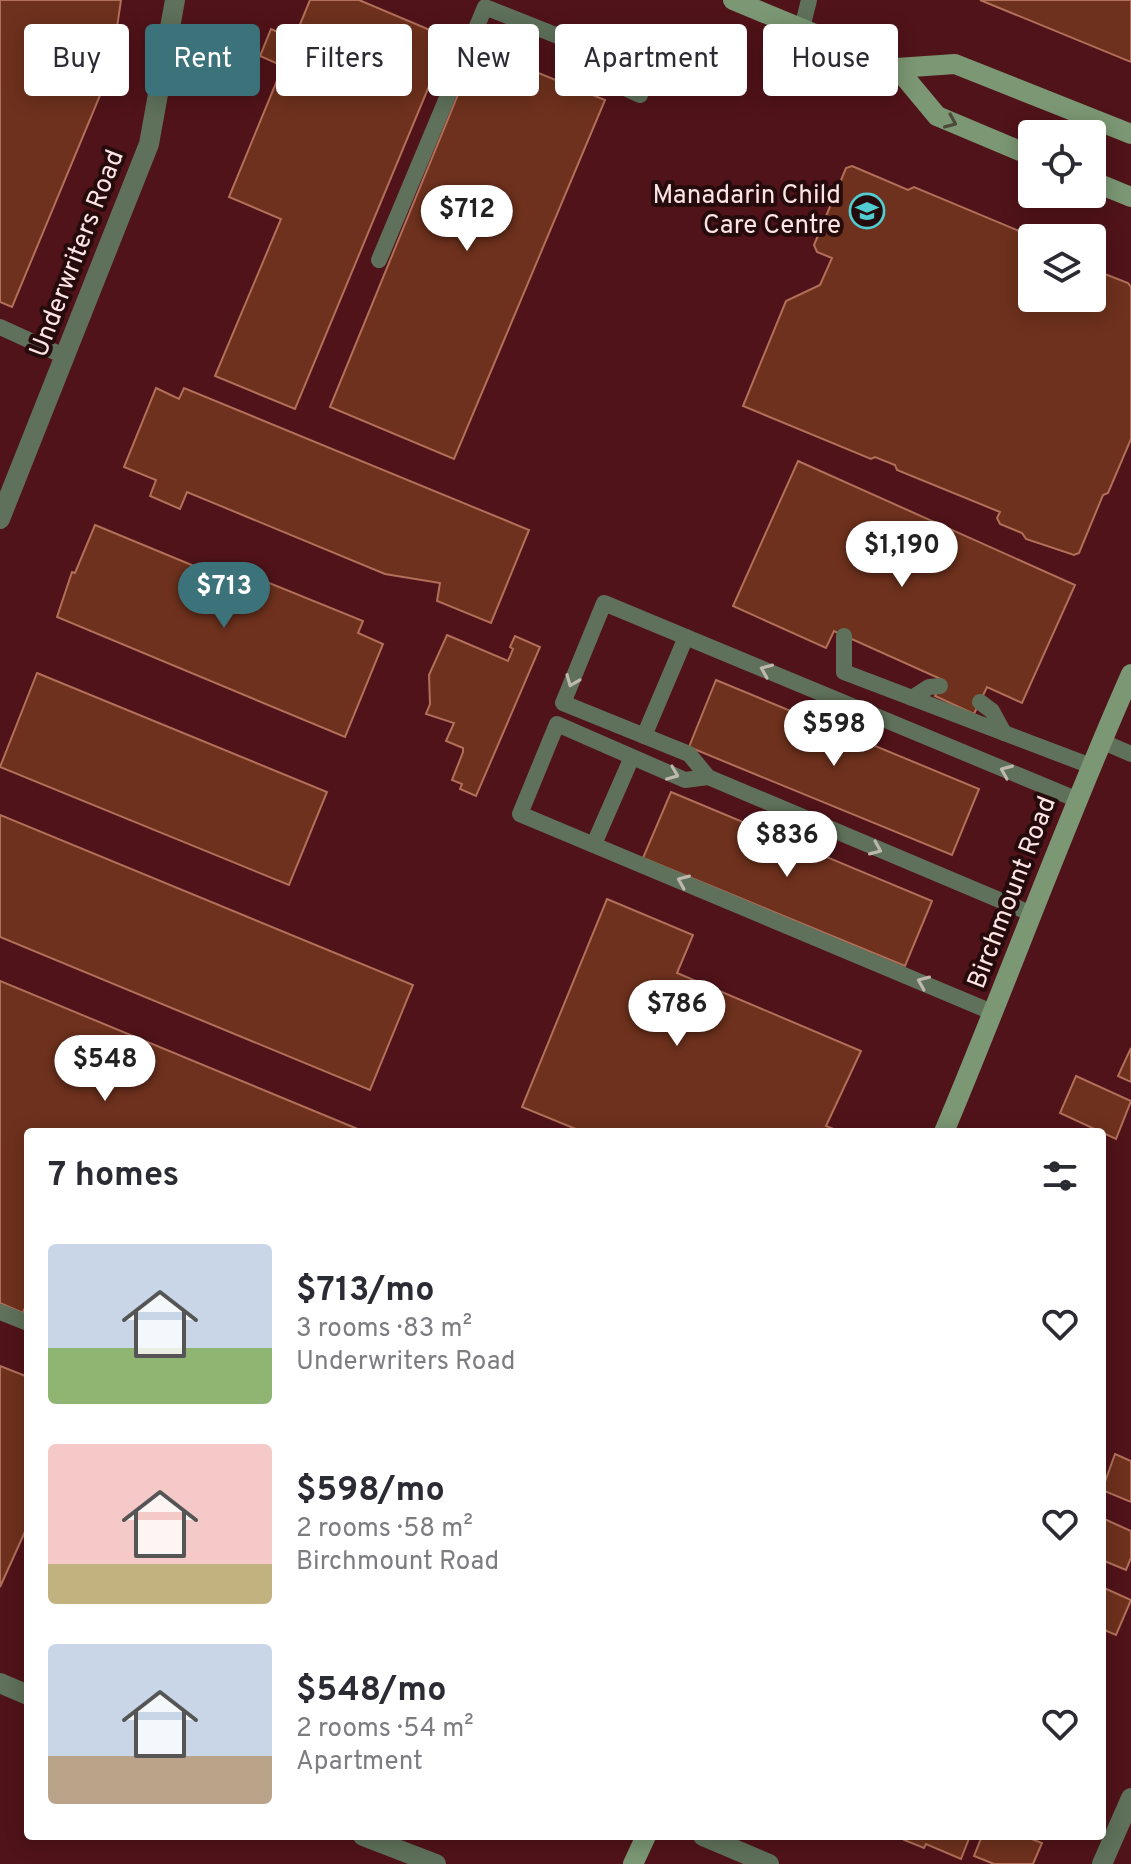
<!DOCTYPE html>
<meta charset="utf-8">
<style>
:root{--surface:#fff;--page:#f2f2f3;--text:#2b2b33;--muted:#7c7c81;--accent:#3c737a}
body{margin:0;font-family:Overpass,sans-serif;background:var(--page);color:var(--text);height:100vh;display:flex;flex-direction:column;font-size:30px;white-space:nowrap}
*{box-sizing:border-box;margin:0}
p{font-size:26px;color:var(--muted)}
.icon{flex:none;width:44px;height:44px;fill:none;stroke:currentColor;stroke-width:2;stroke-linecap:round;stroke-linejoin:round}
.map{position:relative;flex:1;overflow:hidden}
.panel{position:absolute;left:24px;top:1128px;width:1082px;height:712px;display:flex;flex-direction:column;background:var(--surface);border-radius:8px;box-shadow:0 4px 20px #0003}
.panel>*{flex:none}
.guide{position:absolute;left:24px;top:24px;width:1084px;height:72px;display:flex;gap:16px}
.buttons{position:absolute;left:1018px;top:120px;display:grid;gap:16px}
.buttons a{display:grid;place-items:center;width:88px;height:88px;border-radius:8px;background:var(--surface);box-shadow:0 4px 20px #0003;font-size:40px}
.price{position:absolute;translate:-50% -68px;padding:0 18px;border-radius:28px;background:#fff;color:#222;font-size:26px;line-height:52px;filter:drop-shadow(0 2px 4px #0008)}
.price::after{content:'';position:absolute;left:50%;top:48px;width:24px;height:18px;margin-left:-12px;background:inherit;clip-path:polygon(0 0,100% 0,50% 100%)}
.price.selected{background:var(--accent);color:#fff}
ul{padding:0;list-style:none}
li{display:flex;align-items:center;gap:24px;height:200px;padding:0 24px}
li span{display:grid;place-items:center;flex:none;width:224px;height:160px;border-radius:8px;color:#555}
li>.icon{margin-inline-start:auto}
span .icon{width:96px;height:96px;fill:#fffc;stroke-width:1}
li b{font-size:34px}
h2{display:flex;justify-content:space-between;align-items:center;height:96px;padding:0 24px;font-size:34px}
.tag{padding:0 28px;border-radius:8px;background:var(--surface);box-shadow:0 4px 20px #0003;font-size:28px;line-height:72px}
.tag.selected{background:var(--accent);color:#fff}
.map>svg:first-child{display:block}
.building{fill:#6e311d;stroke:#b26f59;stroke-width:2}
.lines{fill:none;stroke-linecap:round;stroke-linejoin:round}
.lane{stroke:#5f715a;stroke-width:16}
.street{stroke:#5f715a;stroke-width:20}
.secondary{stroke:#7b9773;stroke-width:20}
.oneway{stroke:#4c4a3a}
.oneway2{stroke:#beb7ad}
.labels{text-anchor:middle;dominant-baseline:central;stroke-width:8;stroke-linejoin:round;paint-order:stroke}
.poi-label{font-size:26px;fill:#fde5e4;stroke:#260b0c;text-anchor:end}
.street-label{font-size:26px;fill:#fde5e4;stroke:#260b0c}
</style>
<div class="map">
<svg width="1131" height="1864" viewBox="0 0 1131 1864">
<rect width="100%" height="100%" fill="#501319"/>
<!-- building -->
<g class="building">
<polygon points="0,0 121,0 111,69 12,307 0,302"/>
<polygon points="310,0 359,0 449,38 295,409 215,376 281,219 229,197 283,66 260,56 271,29 294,39"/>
<polygon points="980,0 1131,0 1131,62"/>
<polygon points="477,48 605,100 454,459 330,407"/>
<polygon points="852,166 908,190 914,187 1036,238 1032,238 1032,298 1092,298 1092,269 1128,283 1131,287 1131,439 1108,493 1103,495 1079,553 1074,555 1026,539 1022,533 1000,524 997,518 1000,512 897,470 895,465 875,457 871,459 743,406 786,301 820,285 832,258 817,252 814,245 846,168"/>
<polygon points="156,388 179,399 184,388 529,530 491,623 437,601 440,583 385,574 187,492 180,509 150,496 156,480 124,467"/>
<polygon points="798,461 1075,585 1022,703 987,687 974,714 935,696 943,680 834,631 826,648 733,606"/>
<polygon points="95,525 257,592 262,580 363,621 358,633 383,644 345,737 57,617 72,572 75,573"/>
<polygon points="447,635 508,661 513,649 510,647 515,636 540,647 476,796 460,789 462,784 452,780 463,752 463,748 446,741 454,723 426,714 430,704 429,675"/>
<polygon points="37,673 327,792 289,885 0,767"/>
<polygon points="716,680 979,789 952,855 689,747"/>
<polygon points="671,792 932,901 905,966 643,858"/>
<polygon points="0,815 413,985 370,1090 0,937"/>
<polygon points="607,899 693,935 677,973 861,1051 826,1126 834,1129 833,1132 583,1132 522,1107"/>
<polygon points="0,981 365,1132 28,1132 28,1315 24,1310 23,1313 0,1303"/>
<polygon points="1131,1048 1131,1082 1118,1076"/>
<polygon points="1076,1076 1131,1101 1116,1139 1060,1113"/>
<polygon points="0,1366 28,1377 28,1525 0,1587"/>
<polygon points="1115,1454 1131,1461 1131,1502 1102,1490"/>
<polygon points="1102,1518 1131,1531 1131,1558 1126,1570 1102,1560"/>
<polygon points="1102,1587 1131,1600 1116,1635 1102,1629"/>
<polygon points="905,1836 970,1836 961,1859 926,1844 924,1848 904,1840"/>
<polygon points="982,1836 1024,1836 1042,1843 1033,1864 994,1864 974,1856"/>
</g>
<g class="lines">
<!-- lane -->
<g class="lane">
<polyline points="802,28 809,0"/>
<polyline points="379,260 485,7 588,48 610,81 640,95"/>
<polyline points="0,327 66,357"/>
<polyline points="844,636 844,672 1091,766"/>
<polyline points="912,698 929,687 940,686"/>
<polyline points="980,702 992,711 1004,733"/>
<polyline points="644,736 686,637"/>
<polyline points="1101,741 1131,754"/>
<polyline points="708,777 685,780 557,724 520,814 994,1013"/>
<polyline points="594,844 632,757"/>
<polyline points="1030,913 708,777 689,754 563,703 604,603 1078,800"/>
<polyline points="0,1312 28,1323"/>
</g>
<!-- street -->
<g class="street">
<polyline points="0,519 149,144 175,0"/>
<polyline points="0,1683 28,1695"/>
<polyline points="363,1836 436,1864"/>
<polyline points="703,1836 769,1864"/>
<polyline points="1102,1864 1131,1798"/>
</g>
<!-- secondary -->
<g class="secondary">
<polyline points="733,0 897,68 955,64 1131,134"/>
<polyline points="897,68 937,116 1032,156"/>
<polyline points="1092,181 1131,197"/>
<path d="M944 1132C1008 980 1064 825 1131 674"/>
<polyline points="633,1864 646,1836"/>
</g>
</g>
<!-- one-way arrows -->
<defs><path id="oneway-chevron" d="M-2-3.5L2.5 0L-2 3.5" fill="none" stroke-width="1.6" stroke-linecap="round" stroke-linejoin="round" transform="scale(2)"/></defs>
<use class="oneway" href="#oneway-chevron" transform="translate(951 122) rotate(23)"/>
<g class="oneway2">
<use href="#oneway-chevron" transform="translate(766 670) rotate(-157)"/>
<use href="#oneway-chevron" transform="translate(572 681) rotate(112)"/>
<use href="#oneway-chevron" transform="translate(1006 771) rotate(-157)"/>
<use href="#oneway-chevron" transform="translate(673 774) rotate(22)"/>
<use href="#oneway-chevron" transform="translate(876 849) rotate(23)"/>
<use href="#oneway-chevron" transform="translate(683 881) rotate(-157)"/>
<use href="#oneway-chevron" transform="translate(923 982) rotate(-157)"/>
</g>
<!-- icons -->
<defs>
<g id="school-ring" transform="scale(1.8)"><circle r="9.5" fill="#260b0c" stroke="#51ccd1" stroke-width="1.5"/><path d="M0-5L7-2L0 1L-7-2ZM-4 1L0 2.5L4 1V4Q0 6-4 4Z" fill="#51ccd1"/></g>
</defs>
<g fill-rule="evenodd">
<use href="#school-ring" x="867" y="211"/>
</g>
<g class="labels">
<!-- poi labels -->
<g class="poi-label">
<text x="841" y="196">Manadarin Child<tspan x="841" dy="30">Care Centre</tspan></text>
</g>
<!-- street labels -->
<g class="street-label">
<text transform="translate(78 254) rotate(-69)">Underwriters Road</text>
<text transform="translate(1013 893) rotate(-69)">Birchmount Road</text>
</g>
</g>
</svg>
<div class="buttons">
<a><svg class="icon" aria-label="locate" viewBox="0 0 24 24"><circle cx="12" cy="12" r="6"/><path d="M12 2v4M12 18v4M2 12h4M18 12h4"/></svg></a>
<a><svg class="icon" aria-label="layers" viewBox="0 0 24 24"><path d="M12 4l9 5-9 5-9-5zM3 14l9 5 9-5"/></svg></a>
</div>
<b class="price" style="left:467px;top:253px">$712</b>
<b class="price" style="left:902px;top:589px">$1,190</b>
<b class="price selected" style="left:224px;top:630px">$713</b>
<b class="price" style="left:834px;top:768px">$598</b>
<b class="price" style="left:787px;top:879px">$836</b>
<b class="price" style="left:677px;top:1048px">$786</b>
<b class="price" style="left:105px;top:1103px">$548</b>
<div class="guide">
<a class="tag">Buy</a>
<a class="tag selected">Rent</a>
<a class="tag">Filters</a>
<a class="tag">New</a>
<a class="tag">Apartment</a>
<a class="tag">House</a>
</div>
<section class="panel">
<h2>7 homes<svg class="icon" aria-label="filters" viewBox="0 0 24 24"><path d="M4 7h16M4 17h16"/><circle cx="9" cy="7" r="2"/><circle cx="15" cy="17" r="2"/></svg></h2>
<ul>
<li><span style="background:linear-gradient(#c9d6e8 65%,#8fb573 0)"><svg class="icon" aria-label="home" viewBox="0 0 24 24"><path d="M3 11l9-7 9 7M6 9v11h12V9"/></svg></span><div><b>$713/mo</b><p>3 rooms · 83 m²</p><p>Underwriters Road</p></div><svg class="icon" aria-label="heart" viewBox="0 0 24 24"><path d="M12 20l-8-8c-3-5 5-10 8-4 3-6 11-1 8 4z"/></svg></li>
<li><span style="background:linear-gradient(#f6c9c9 75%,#c2b280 0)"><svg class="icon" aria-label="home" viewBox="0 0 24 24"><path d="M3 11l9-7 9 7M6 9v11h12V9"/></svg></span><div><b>$598/mo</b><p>2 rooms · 58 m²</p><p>Birchmount Road</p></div><svg class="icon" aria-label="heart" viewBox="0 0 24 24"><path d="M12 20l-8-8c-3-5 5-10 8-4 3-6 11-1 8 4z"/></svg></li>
<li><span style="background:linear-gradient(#c9d6e8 70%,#b9a48a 0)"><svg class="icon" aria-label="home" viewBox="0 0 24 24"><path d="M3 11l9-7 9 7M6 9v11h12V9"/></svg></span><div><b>$548/mo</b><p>2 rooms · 54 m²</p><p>Apartment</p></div><svg class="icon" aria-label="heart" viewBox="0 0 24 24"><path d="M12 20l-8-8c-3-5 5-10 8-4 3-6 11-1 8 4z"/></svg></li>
</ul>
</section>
</div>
